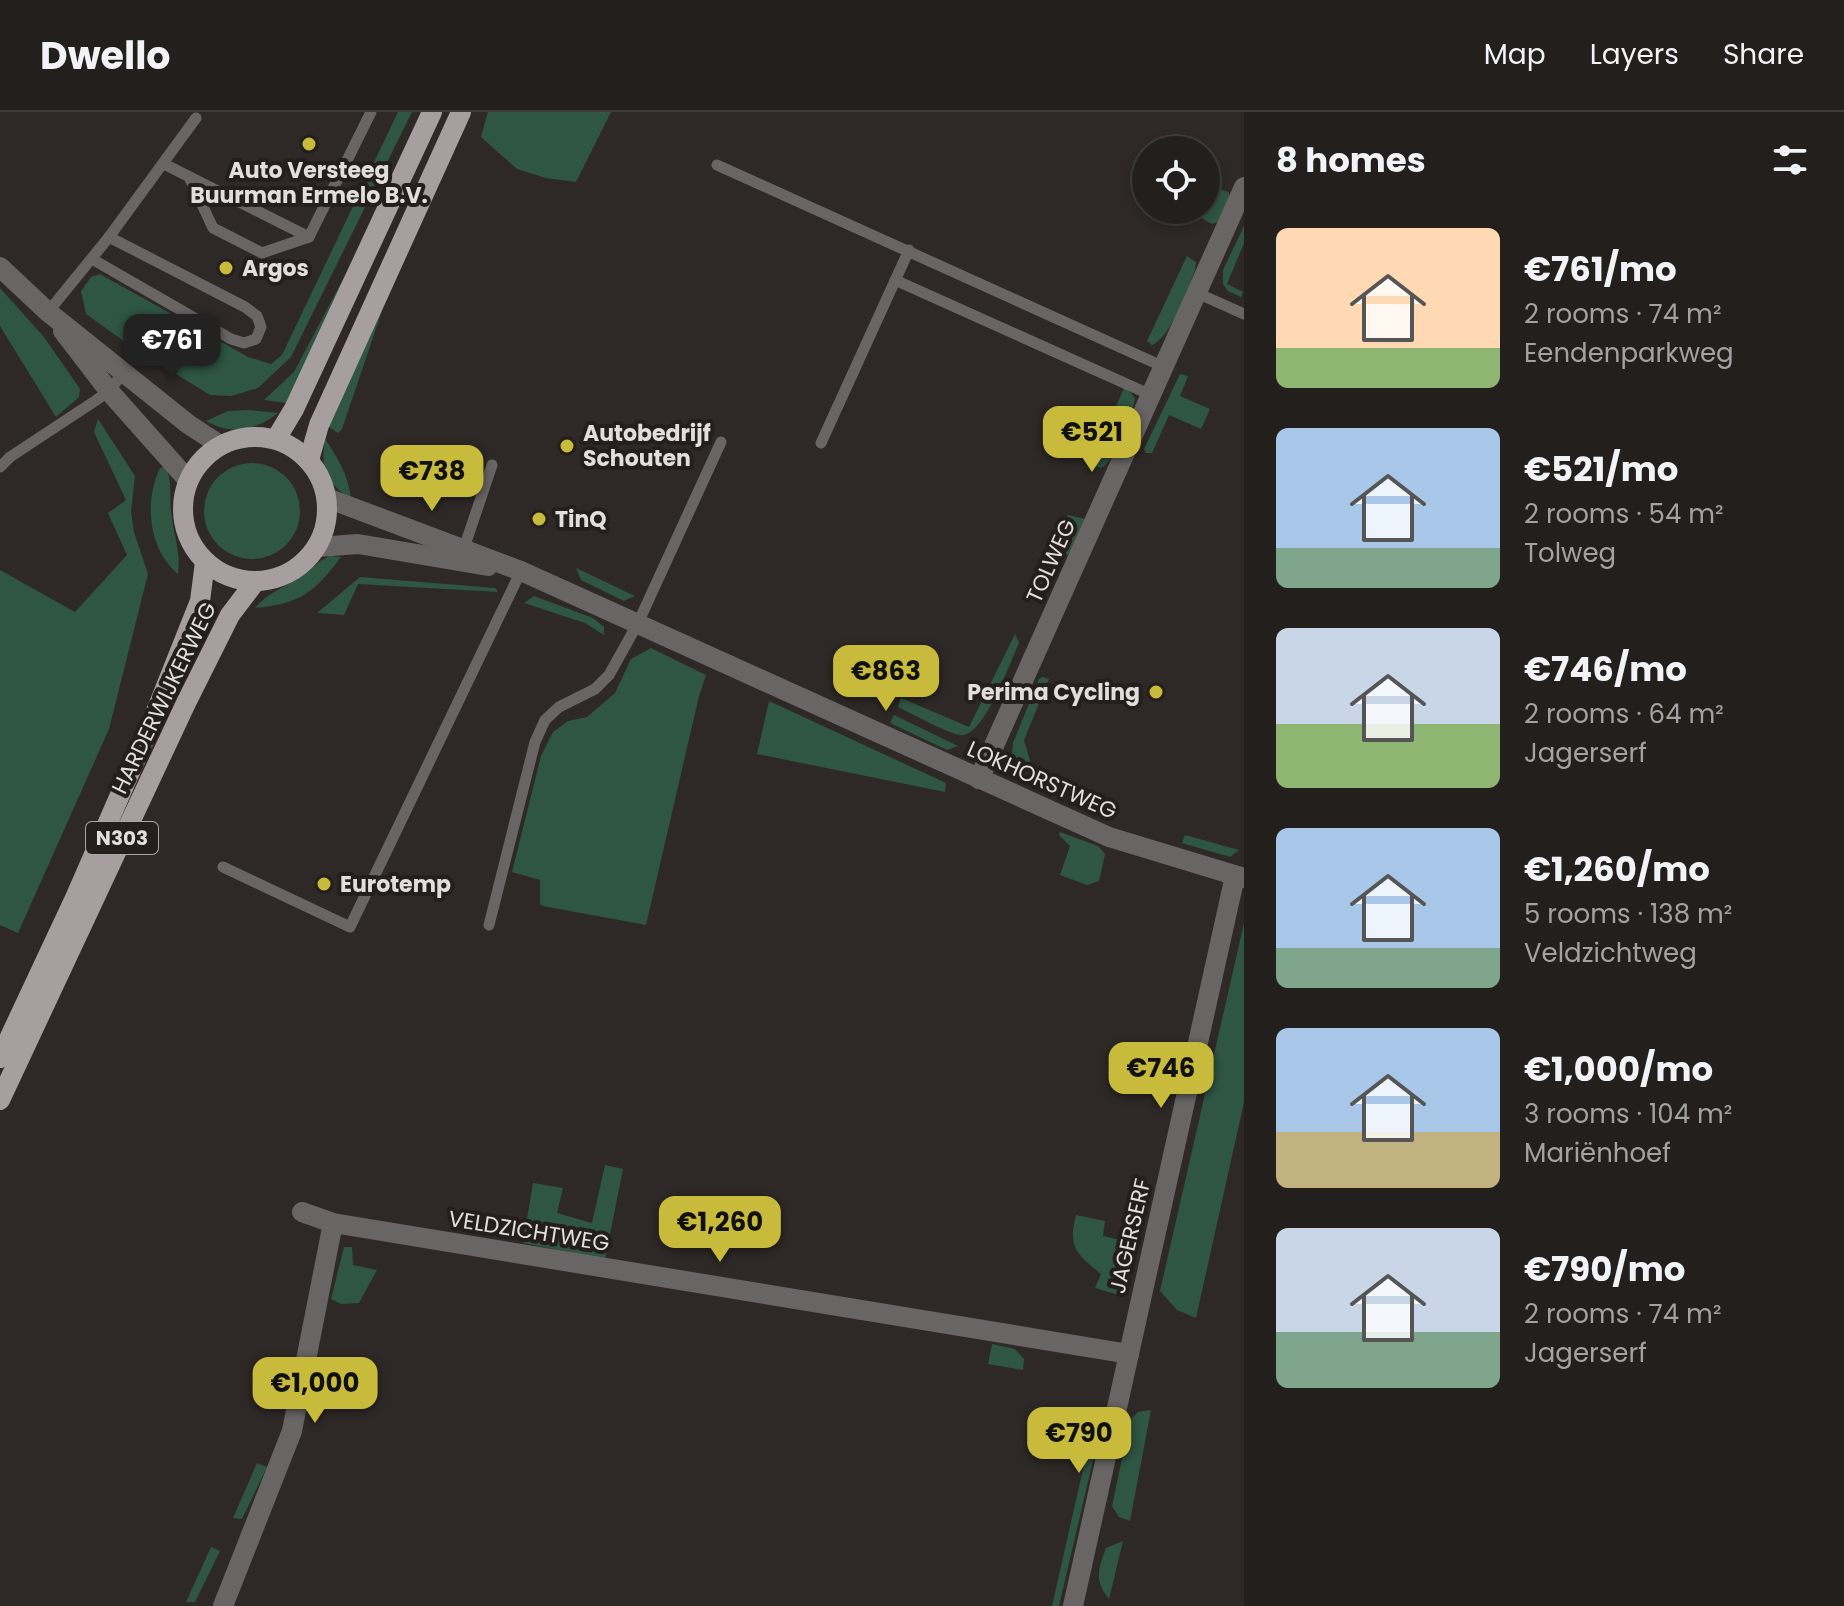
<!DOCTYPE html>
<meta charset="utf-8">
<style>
:root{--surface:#221f1c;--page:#2a2725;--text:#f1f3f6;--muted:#a2a2a3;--line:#3f3d3b;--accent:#c8bb3b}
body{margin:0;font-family:Poppins,sans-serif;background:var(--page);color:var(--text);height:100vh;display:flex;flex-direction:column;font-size:30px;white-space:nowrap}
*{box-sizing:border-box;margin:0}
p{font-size:26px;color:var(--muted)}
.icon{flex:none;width:44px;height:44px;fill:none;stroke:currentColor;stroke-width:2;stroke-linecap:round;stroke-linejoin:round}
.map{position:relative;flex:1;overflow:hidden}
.side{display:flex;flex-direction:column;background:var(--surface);width:600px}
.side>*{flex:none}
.controls{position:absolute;left:1132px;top:24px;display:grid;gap:16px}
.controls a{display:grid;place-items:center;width:88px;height:88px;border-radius:50%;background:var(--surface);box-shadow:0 4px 12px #0003,0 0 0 2px var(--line);font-size:40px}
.price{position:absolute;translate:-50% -68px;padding:0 18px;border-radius:16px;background:var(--accent);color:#111;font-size:26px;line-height:52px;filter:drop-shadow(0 2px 4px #0008)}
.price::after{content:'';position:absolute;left:50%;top:48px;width:24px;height:18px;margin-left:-12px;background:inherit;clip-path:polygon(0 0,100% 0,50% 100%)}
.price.current{background:#222;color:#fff}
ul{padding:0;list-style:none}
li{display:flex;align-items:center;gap:24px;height:200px;padding:0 32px}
li span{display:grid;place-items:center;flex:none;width:224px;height:160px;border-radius:12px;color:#555}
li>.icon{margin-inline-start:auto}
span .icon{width:96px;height:96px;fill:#fffc;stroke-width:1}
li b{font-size:34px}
h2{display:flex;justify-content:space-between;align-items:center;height:96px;padding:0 32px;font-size:34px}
header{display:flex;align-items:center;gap:48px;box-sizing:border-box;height:112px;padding:0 40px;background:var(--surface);border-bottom:2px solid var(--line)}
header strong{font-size:38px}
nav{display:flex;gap:44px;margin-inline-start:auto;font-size:28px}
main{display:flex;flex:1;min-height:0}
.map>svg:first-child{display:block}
.green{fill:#2f5543}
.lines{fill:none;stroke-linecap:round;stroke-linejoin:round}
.service{stroke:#696565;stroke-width:11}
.minor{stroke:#696565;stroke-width:20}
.primary{stroke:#a79f9f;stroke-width:20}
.poi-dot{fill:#c8bb3b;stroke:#241f1c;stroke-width:3}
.labels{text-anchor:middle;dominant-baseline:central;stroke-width:8;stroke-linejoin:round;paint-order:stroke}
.shield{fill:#241f1c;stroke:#a8a5a2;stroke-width:2}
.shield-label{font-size:20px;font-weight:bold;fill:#e1dedc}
.poi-label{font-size:22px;font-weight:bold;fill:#e1dedc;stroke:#241f1c;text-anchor:start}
.street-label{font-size:22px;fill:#e1dedc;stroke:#241f1c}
</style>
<header>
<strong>Dwello</strong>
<nav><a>Map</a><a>Layers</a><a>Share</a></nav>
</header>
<main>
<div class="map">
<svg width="1244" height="1494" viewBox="0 0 1244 1494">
<rect width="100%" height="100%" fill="#2e2926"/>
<!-- green -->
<g class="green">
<polygon points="398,0 412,0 291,245 258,276 231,284 210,283 132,235 86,202 81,179 91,165 100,162 248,245 271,252 282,243"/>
<polygon points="488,0 611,0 576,70 546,66 517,57 481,25"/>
<polygon points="1215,76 1229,80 1229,86 1220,109 1212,112 1201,106"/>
<polygon points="1244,114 1244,131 1227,172 1243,180 1241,185 1228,179 1223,172 1223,158"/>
<polygon points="361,133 286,291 264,288 294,260"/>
<path d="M1187 144 1196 150 1195 158C1187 177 1171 226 1152 233L1147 229Z"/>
<polygon points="0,176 44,225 80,277 79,285 56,305 0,214"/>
<polygon points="383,196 342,317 338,321 326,313"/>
<polygon points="1180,262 1188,264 1180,284 1210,297 1201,317 1169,303 1152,341 1146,341 1144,337"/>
<path d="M1125 274 1135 286C1132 304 1117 347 1101 356L1090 353Z"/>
<path d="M248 298 278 301C256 318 232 324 206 309L228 299Z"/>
<polygon points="98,307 135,364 131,400 134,420 148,462 109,617 18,821 0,813 0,458 75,500 127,443 108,401 126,388 94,320"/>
<path d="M325 327C338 346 349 364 351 388 326 369 320 358 325 327Z"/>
<circle cx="252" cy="399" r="48"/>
<path d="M166 354C173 375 169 379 171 398 173 422 181 438 178 462 148 437 144 389 160 356Z"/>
<polygon points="1068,403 1085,407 1069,442 1046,450"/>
<path d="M330 444 341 445C315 480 300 492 255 496 272 477 284 477 303 463 313 456 318 449 330 444Z"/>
<polygon points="576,456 635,484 624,489 581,468"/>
<polygon points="360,465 495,476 498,480 358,472 344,503 317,501"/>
<polygon points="534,484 593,506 604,515 604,523 585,511 524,491"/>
<path d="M1015 522 1019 531C1010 550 984 625 961 623 948 622 911 601 898 595L901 586 969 615Z"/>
<polygon points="651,536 706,563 699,584 646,813 543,794 540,792 540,768 512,760 541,644 553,620 568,609 587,605 615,581 631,547"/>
<polygon points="1043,565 1049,567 1024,628 1031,652 1012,644 1013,631 1039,567"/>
<polygon points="769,589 946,671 945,680 757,642"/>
<polygon points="894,603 958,634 947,638 890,611"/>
<polygon points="1060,720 1098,734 1105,742 1099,769 1087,773 1060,763 1070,734 1059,723"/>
<polygon points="1185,723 1239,738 1230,745 1182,731"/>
<polygon points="1244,811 1244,990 1196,1206 1177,1198 1160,1179"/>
<polygon points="1141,949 1171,955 1164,981 1134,974"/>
<polygon points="605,1053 623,1057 605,1147 523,1131 533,1071 563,1076 557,1101 592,1111"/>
<path d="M1076 1103 1105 1109 1103 1124 1120 1128 1113 1151 1129 1156 1119 1183 1095 1176 1101 1162C1078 1143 1067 1136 1076 1103Z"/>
<polygon points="344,1135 352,1135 353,1153 377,1158 359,1191 341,1192 331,1187"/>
<polygon points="992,1232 1015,1237 1024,1247 1023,1258 988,1252"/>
<polygon points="1151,1298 1130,1409 1119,1405 1112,1394 1130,1308 1138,1300"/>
<polygon points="1096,1300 1104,1301 1059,1494 1052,1494"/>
<polygon points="257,1351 267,1355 242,1407 233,1406"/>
<path d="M1123 1429 1109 1487C1094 1468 1098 1458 1106 1436Z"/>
<polygon points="211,1435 220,1439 195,1490 186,1490"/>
</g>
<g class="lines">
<!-- service -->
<g class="service">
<polyline points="164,52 309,125 371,0"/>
<polyline points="717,53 1164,255"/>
<polyline points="189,65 213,116 262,141 309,125"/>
<polyline points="92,147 231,227 244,231 256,227 261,215 257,204 245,195 109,125"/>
<polyline points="895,168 1151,283"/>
<polyline points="1197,181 1244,202"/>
<polyline points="48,200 109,125 196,6"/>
<polyline points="821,331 909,138"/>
<polyline points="0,355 10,345 95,289 109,279 124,260"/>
<polyline points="462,442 492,353"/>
<polyline points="223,755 350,815 521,459"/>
<polyline points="489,813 535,630 545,608 559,595 595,577 609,563 638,511 721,330"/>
</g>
<!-- minor -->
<g class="minor">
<polyline points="0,155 48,200 188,312 220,333"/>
<polyline points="63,219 109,279 188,368"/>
<polyline points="327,386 521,459 1109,725 1244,766"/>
<polyline points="318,435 358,432 488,454"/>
<polyline points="979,667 1244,75"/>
<polyline points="302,1100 333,1111 1129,1242"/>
<polyline points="223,1494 292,1319 333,1111"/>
<polyline points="1073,1494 1235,764"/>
</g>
<!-- primary -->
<g class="primary">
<circle cx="255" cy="397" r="72"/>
<polyline points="276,327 294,297 432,0"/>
<polyline points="309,348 319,313 461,0"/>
<polyline points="0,946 75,786 151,612 200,489 205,450"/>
<polyline points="0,988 186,591 230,503 255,470"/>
</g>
</g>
<!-- markers -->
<g class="poi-dot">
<circle cx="309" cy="32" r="8"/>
<circle cx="226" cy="156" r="8"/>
<circle cx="567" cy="334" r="8"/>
<circle cx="539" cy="407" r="8"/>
<circle cx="1156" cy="580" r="8"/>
<circle cx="324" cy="772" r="8"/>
</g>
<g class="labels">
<!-- shield labels -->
<rect class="shield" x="86" y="710" width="72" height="32" rx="6"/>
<g class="shield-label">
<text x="122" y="726">N303</text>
</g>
<!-- poi labels -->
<g class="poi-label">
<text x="309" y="58" text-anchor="middle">Auto Versteeg<tspan x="309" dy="25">Buurman Ermelo B.V.</tspan></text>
<text x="242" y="156">Argos</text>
<text x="583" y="321">Autobedrijf<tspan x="583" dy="25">Schouten</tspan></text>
<text x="555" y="407">TinQ</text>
<text x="1140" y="580" text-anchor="end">Perima Cycling</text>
<text x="340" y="772">Eurotemp</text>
</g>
<!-- street labels -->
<g class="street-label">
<text transform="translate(1051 449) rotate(-66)">TOLWEG</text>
<text transform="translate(164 586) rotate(-64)">HARDERWIJKERWEG</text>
<text transform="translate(1042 668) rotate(24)">LOKHORSTWEG</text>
<text transform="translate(529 1119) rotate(9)">VELDZICHTWEG</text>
<text transform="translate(1130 1124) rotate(-77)">JAGERSERF</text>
</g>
</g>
</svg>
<div class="controls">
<a><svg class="icon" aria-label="locate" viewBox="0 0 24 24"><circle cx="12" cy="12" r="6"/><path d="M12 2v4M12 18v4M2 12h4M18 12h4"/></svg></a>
</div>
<b class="price current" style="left:172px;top:270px">€761</b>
<b class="price" style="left:1092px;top:362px">€521</b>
<b class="price" style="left:432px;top:401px">€738</b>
<b class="price" style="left:886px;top:601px">€863</b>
<b class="price" style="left:1161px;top:998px">€746</b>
<b class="price" style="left:720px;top:1152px">€1,260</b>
<b class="price" style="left:315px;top:1313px">€1,000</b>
<b class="price" style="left:1079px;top:1363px">€790</b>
</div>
<section class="side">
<h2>8 homes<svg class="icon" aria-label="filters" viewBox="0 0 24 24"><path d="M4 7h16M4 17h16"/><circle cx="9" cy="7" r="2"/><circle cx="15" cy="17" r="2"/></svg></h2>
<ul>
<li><span style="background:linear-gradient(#ffd9b3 75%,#8fb573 0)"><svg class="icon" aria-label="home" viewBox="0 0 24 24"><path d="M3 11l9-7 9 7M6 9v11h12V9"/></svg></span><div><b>€761/mo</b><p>2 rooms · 74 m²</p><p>Eendenparkweg</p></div></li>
<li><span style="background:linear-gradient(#a9c7e8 75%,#7fa58c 0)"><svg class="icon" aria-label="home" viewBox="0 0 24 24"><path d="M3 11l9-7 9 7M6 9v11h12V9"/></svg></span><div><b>€521/mo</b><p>2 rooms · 54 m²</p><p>Tolweg</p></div></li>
<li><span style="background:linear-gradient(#c9d6e8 60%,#8fb573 0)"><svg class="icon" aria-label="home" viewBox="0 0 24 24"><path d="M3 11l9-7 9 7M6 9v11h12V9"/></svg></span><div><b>€746/mo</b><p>2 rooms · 64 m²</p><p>Jagerserf</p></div></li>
<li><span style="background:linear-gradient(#a9c7e8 75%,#7fa58c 0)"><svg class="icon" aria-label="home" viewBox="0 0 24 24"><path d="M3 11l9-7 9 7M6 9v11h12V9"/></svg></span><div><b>€1,260/mo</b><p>5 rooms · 138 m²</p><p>Veldzichtweg</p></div></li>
<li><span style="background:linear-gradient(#a9c7e8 65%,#c2b280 0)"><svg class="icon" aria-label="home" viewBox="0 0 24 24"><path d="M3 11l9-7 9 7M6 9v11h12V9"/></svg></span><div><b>€1,000/mo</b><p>3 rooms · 104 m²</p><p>Mariënhoef</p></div></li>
<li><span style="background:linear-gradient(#c9d6e8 65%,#7fa58c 0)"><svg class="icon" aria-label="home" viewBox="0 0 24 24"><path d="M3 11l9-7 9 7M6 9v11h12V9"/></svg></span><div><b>€790/mo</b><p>2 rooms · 74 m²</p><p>Jagerserf</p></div></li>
</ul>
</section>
</main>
